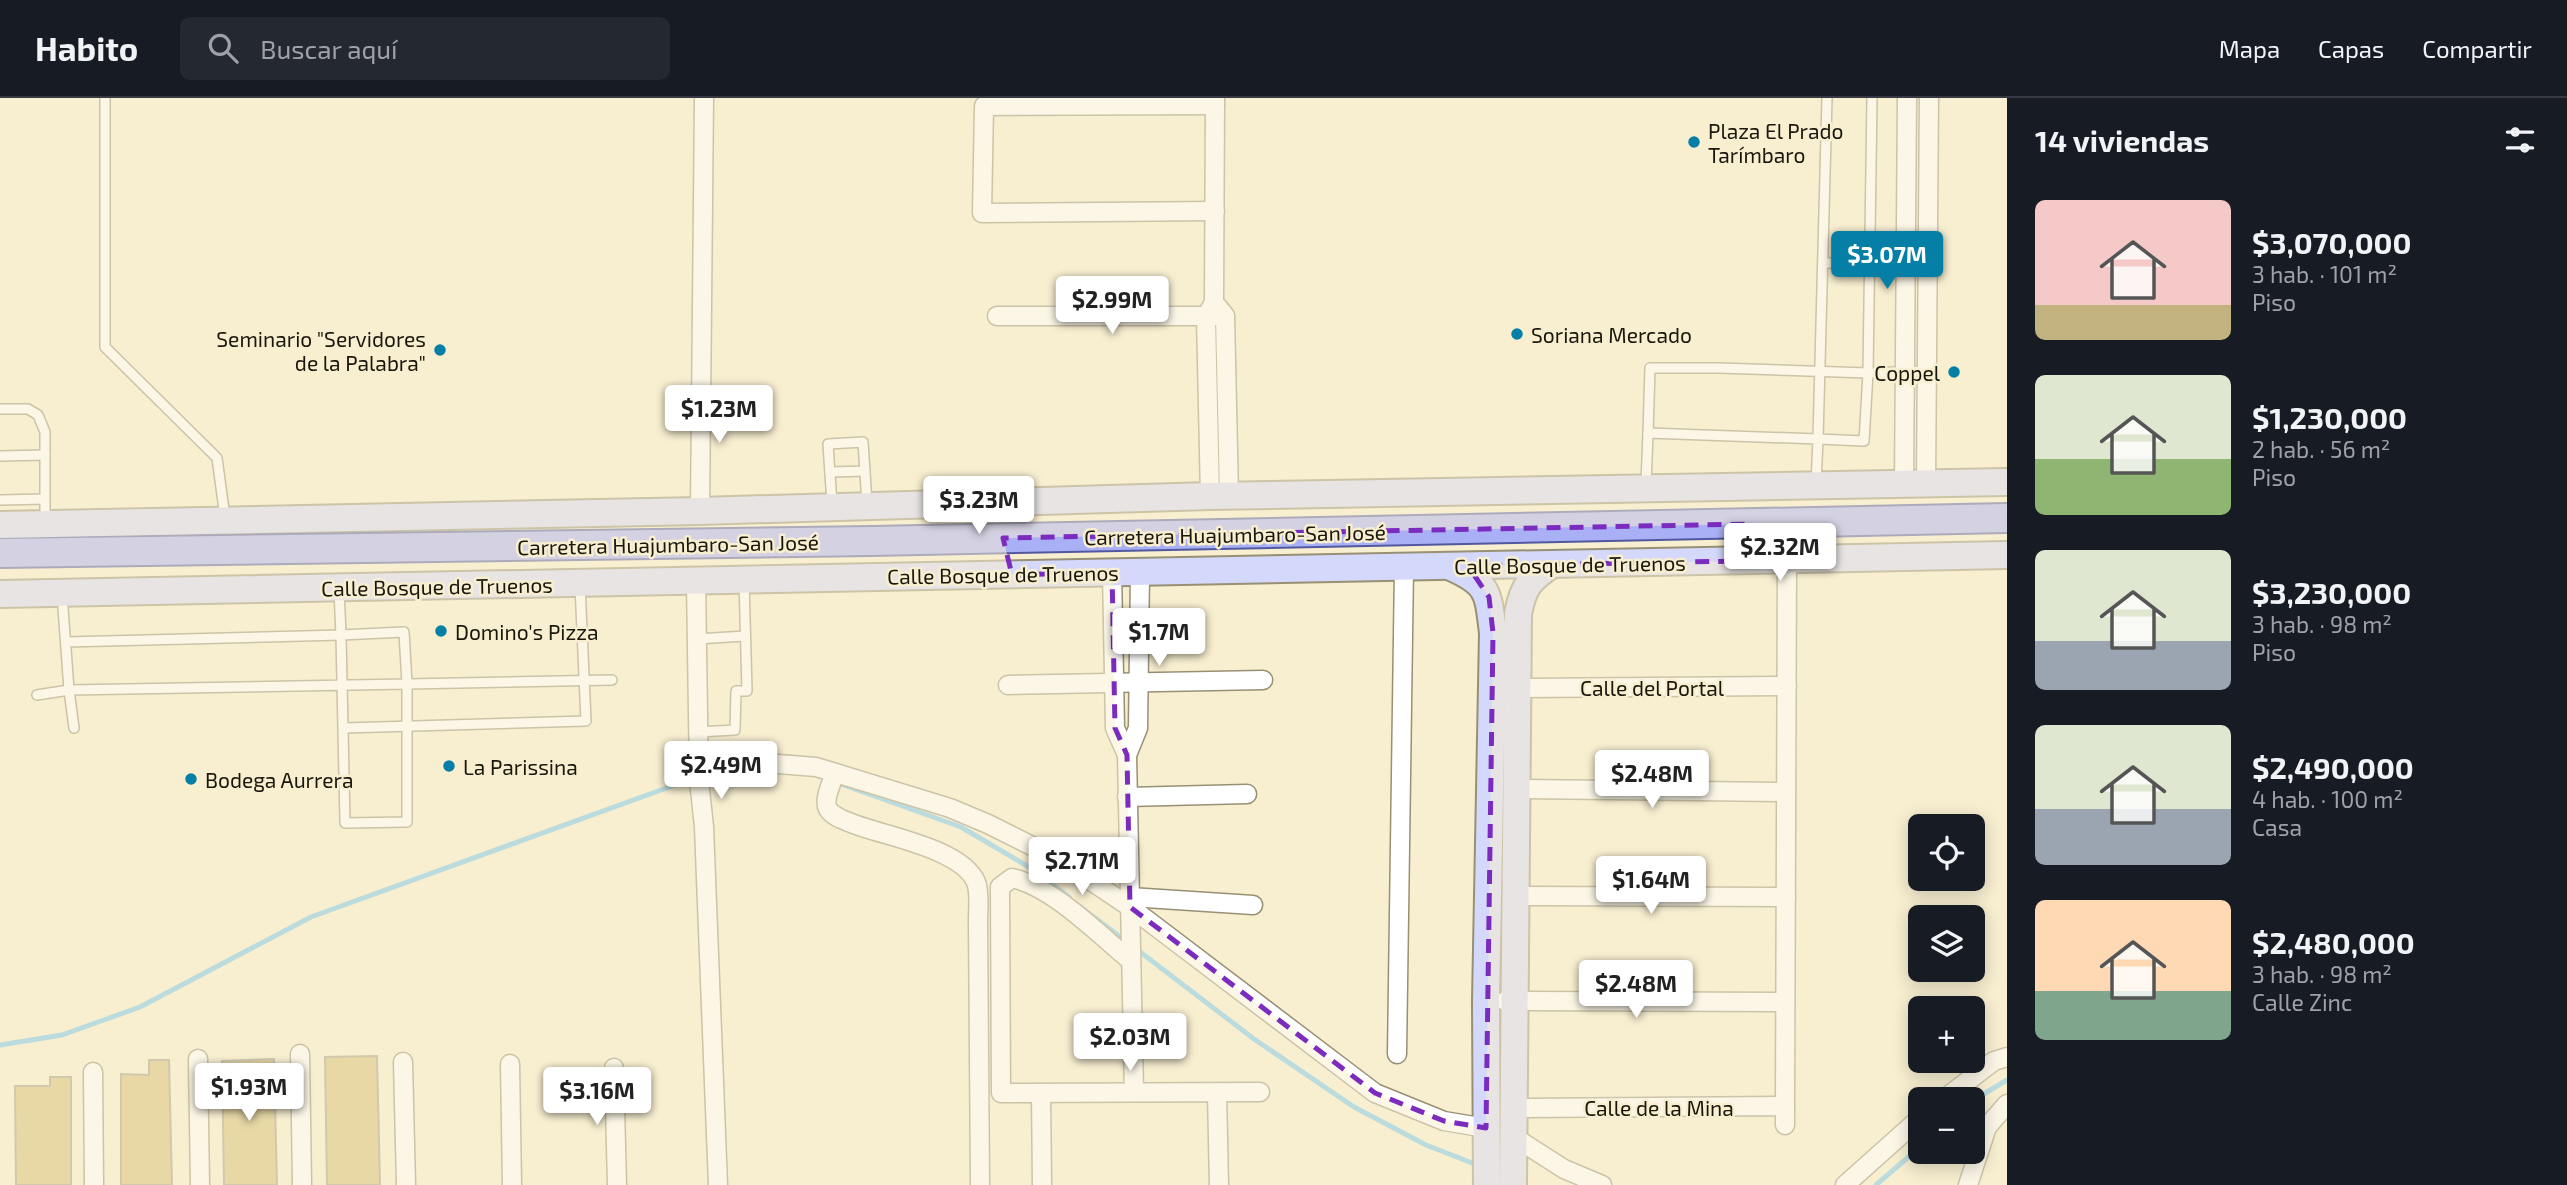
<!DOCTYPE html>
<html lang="es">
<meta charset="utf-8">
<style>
:root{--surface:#171b24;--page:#242831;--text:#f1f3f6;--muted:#9ea1a6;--line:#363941;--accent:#067fa6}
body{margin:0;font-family:"Exo 2",sans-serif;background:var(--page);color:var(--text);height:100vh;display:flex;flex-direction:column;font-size:26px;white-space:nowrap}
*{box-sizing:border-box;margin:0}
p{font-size:23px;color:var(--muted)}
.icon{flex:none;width:38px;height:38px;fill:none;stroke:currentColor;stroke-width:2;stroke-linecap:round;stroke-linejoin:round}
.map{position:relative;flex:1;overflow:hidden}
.panel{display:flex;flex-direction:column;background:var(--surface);width:560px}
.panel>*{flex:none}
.controls{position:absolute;left:1908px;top:716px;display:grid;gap:14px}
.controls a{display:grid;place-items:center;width:77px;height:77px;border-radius:10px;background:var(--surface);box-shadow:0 4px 18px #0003;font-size:35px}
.price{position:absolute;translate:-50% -60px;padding:0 16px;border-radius:7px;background:#fff;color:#222;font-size:23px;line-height:46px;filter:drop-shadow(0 2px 4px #0008)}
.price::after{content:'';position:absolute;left:50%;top:42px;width:21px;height:16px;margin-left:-10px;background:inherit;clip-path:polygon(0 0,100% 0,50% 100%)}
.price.active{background:var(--accent);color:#fff}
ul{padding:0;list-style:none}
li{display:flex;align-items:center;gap:21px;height:175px;padding:0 28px}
li span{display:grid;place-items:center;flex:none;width:196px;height:140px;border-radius:10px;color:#555}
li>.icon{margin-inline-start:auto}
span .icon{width:84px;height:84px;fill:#fffc;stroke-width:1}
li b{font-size:30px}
h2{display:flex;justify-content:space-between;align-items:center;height:84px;padding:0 28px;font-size:30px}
header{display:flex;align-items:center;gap:42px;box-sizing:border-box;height:98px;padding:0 35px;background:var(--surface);border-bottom:2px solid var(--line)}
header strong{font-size:33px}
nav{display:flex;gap:38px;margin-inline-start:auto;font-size:24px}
.search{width:490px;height:63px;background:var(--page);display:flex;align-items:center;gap:18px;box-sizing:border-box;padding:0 24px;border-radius:10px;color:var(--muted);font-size:26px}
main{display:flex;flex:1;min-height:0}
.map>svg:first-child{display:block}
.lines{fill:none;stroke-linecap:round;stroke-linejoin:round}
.stream{stroke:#74c4ec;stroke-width:5}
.building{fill:#d3bc72;stroke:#a49c80;stroke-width:2}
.lane-casing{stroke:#989075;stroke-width:12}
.street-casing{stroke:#989075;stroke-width:21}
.secondary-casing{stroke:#989075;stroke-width:30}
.primary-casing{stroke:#52589f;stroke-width:32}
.lane{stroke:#fff;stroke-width:9}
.street{stroke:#fff;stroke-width:18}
.secondary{stroke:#d4d8fa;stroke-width:26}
.primary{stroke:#a9b0f5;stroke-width:28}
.marked{fill:none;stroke:#7b2cbf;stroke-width:5;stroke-dasharray:14 9;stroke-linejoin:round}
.poi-dot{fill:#067fa6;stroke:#f8efd1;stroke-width:2.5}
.labels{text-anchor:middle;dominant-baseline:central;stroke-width:5;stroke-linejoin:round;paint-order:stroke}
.poi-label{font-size:21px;fill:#19160b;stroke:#f8efd1;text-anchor:start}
.street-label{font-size:21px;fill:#19160b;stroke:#f8efd1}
</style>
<header>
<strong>Habito</strong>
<div class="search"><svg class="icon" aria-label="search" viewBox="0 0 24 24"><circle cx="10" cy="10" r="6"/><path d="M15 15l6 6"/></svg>Buscar aquí</div>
<nav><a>Mapa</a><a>Capas</a><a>Compartir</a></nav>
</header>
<main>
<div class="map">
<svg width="2007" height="1087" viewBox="0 0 2007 1087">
<rect width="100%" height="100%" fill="#f8efd1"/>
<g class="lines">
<!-- stream -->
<g class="stream">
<polyline points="835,684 961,729 1029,769 1069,799"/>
<polyline points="1079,808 1127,844"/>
<polyline points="1135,850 1254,941 1354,1009 1426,1047 1480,1068"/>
<polyline points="0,947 62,937 140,909 311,819 683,684 760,672"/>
<polyline points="1972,1003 2007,982"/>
<polyline points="1876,1087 1920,1049"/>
</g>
</g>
<!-- building -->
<g class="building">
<polygon points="377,958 380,1087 327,1087 325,959"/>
<polygon points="274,961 277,1087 224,1087 222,963"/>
<polygon points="149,962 169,962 172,1087 121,1087 121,976 149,977"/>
<polygon points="50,979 71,979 71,1087 16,1087 15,988 50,988"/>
</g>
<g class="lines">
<!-- lane casing -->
<g class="lane-casing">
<g id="lane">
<polyline points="105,0 105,249 217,360 225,419"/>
<polyline points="1827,0 1818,341 1864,343 1868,275 1872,0"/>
<polyline points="1824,165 1928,166"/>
<polyline points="0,311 28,311 38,317 45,334 45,425"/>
<polyline points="1648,335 1650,270 1719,270 1868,275 1928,273"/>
<polyline points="0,358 45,357"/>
<polyline points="830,374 865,373"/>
<polyline points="1646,386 1648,335 1818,341 1816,386"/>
<polyline points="0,402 45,401"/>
<polyline points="832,406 828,346 863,344 867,405"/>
<polyline points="62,496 69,592 74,630"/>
<polyline points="697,541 745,538"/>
<polyline points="66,544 341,537 339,492"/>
<path d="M37 597 69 592 407 586V724L345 725C344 662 342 600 341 537L404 534 407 586 612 582"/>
<polyline points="344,630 586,623 580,487"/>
<polyline points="698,634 735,632 736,593 747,593 744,483"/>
</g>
</g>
<!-- street casing -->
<g class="street-casing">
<g id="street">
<polyline points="1215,113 982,115 984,8 1215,7"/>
<polyline points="1218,209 1225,218 1229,398"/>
<polyline points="997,218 1225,218"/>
<polyline points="1904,385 1907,0"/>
<polyline points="1926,386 1929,0"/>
<polyline points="1210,398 1206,219 1214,204 1215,0"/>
<polyline points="700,413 704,0"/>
<polyline points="1112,474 1115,630 1127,657 1134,994"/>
<polyline points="696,483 699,682 704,729 718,1087"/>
<polyline points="1008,587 1263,582"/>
<polyline points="1517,590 1787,588"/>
<polyline points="1127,657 1138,630 1140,474"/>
<polyline points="699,667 729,662 816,669 950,710 988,726 1060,762 1130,809 1375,995 1444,1023 1486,1030"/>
<path d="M835 675C832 684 823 702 828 711 833 719 844 722 851 725 883 738 961 750 976 784 980 794 978 811 978 822L980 1087"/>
<polyline points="1518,691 1786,694"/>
<polyline points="1127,699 1247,696"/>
<polyline points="1517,798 1786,799"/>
<polyline points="1130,799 1253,807"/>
<path d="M1130 862C1097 835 1053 789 1012 780L1000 789 1001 995 1260 994"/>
<polyline points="1505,903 1785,904"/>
<polyline points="300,956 302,1087"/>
<polyline points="1397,956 1404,469"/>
<polyline points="198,961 200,1087"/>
<polyline points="403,964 406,1087"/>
<polyline points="510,966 512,1087"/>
<polyline points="614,970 617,1087"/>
<polyline points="93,974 94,1087"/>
<polyline points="1041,995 1042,1087"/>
<polyline points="1217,995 1219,1087"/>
<polyline points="1944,1001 1994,963 2007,959"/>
<polyline points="1785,1008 1787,461"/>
<polyline points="1514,1010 1785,1008 1785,1027"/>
<polyline points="1514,1039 1564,1071 1602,1087"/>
<polyline points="1845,1087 1920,1020"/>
<polyline points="1968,1087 1987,1029 2007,1006"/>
</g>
</g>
<!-- secondary casing -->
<g class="secondary-casing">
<g id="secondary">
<polyline points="0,427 700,413 1210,398 2007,384"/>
<path d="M1451 469C1490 486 1488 496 1493 535L1486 903 1487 1087"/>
<polyline points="0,496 2007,457"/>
<path d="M1513 1087 1518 516C1523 488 1530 481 1552 466"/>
</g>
</g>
<!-- primary casing -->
<g class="primary-casing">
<polyline id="primary" points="0,455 872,443 2007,420"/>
</g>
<!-- lane -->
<use href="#lane" class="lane"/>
<!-- street -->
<use href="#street" class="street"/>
<!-- secondary -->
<use href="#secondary" class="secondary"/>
<!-- primary -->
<use href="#primary" class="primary"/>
</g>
<!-- marked area -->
<path d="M0 0H2007V1087H0ZM1752 426 1739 463 1468 468 1489 499 1493 535 1486 1030 1444 1023 1375 995 1130 809 1127 657 1115 630 1112 474 1012 477 1003 440Z" fill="#f8efd1" fill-opacity=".55" fill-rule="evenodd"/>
<path class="marked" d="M1752 426 1739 463 1468 468 1489 499 1493 535 1486 1030 1444 1023 1375 995 1130 809 1127 657 1115 630 1112 474 1012 477 1003 440Z"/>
<!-- markers -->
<g class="poi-dot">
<circle cx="1694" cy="44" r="7"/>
<circle cx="1517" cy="236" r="7"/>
<circle cx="440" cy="252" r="7"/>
<circle cx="1954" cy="274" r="7"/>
<circle cx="441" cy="533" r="7"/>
<circle cx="449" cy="668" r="7"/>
<circle cx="191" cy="681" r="7"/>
</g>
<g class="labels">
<!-- poi labels -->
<g class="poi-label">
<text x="1708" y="32">Plaza El Prado<tspan x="1708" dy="24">Tarímbaro</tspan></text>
<text x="1531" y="236">Soriana Mercado</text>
<text x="426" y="240" text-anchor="end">Seminario "Servidores<tspan x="426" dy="24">de la Palabra"</tspan></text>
<text x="1940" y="274" text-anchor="end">Coppel</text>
<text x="455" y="533">Domino's Pizza</text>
<text x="463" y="668">La Parissina</text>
<text x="205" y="681">Bodega Aurrera</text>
</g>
<!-- street labels -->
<g class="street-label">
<text transform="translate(1235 436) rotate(-1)">Carretera Huajumbaro-San José</text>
<text transform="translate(668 446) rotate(-1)">Carretera Huajumbaro-San José</text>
<text transform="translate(1570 466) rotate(-1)">Calle Bosque de Truenos</text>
<text transform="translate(1003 476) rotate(-1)">Calle Bosque de Truenos</text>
<text transform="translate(437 488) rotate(-1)">Calle Bosque de Truenos</text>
<text x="1652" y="589">Calle del Portal</text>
<text x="1659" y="1009">Calle de la Mina</text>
</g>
</g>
</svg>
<div class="controls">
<a><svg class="icon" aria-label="locate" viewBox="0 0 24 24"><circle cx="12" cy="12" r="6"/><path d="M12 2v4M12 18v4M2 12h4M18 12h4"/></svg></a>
<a><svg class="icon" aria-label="layers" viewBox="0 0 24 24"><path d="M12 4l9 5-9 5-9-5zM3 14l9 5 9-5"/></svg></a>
<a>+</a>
<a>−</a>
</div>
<b class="price active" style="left:1887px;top:193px">$3.07M</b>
<b class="price" style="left:1112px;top:238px">$2.99M</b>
<b class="price" style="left:719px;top:347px">$1.23M</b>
<b class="price" style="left:979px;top:438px">$3.23M</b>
<b class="price" style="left:1780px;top:485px">$2.32M</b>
<b class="price" style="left:1159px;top:570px">$1.7M</b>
<b class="price" style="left:721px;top:703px">$2.49M</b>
<b class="price" style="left:1652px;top:712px">$2.48M</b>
<b class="price" style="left:1082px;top:799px">$2.71M</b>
<b class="price" style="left:1651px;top:818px">$1.64M</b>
<b class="price" style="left:1636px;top:922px">$2.48M</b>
<b class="price" style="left:1130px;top:975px">$2.03M</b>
<b class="price" style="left:249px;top:1025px">$1.93M</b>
<b class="price" style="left:597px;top:1029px">$3.16M</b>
</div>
<section class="panel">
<h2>14 viviendas<svg class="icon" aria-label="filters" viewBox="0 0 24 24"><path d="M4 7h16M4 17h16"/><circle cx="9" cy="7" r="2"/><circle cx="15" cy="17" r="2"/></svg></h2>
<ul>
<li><span style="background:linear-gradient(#f6c9c9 75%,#c2b280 0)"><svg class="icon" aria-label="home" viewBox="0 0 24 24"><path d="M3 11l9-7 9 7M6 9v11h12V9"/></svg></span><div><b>$3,070,000</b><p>3 hab. · 101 m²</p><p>Piso</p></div></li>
<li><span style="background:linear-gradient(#dfe7d0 60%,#8fb573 0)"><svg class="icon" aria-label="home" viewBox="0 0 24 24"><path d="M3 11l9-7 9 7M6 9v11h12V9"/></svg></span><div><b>$1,230,000</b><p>2 hab. · 56 m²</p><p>Piso</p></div></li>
<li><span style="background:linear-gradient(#dfe7d0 65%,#9aa5b1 0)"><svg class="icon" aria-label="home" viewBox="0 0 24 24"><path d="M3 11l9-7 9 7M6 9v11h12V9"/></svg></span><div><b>$3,230,000</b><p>3 hab. · 98 m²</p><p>Piso</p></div></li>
<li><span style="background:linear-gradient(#dfe7d0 60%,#9aa5b1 0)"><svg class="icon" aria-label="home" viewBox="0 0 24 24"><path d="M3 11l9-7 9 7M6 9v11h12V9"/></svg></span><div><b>$2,490,000</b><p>4 hab. · 100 m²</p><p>Casa</p></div></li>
<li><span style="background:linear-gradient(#ffd9b3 65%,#7fa58c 0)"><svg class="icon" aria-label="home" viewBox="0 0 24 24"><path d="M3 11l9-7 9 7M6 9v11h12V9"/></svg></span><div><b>$2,480,000</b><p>3 hab. · 98 m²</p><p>Calle Zinc</p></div></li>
</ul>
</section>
</main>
